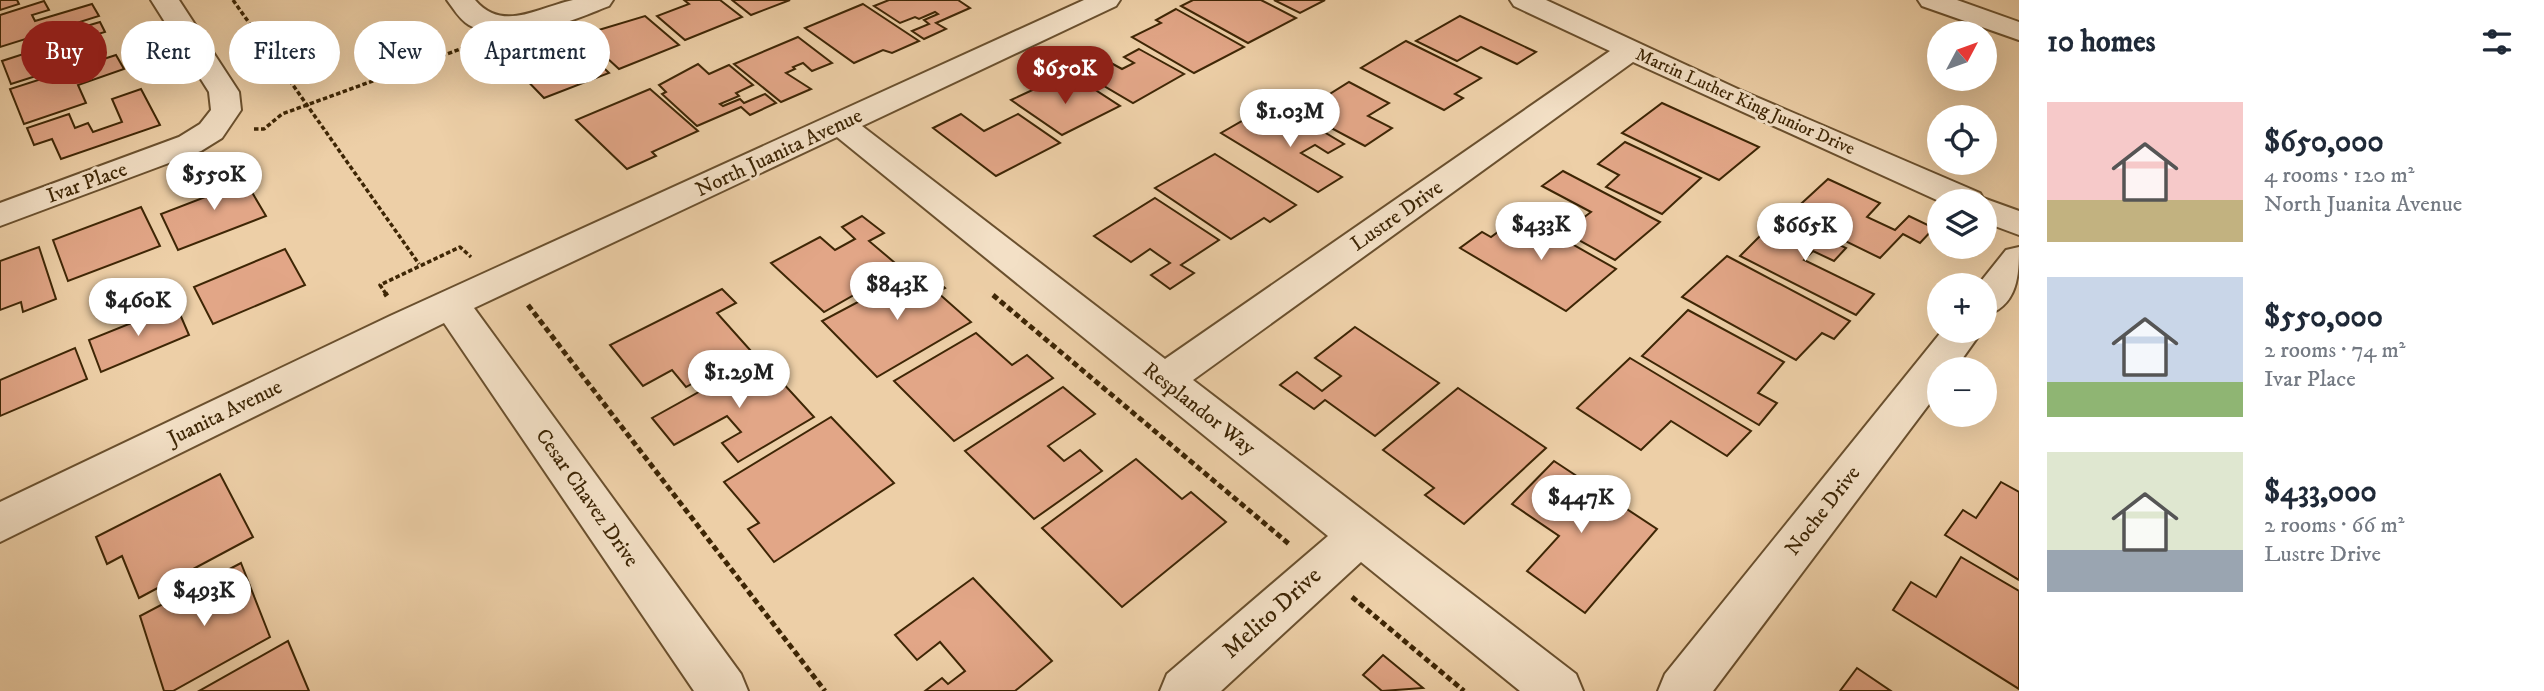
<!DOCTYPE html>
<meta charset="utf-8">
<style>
:root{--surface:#fff;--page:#f6f6f7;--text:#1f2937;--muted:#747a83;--accent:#8f2418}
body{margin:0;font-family:"IM FELL DW Pica",serif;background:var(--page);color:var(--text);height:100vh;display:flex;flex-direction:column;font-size:26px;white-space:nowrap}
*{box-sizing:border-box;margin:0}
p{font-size:23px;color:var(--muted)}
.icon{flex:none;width:38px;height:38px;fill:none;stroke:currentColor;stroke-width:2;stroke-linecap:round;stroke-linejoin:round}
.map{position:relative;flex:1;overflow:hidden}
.sheet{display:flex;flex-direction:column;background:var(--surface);width:525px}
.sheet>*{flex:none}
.banner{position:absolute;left:21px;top:21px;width:665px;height:63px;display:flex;gap:14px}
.needle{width:46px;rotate:49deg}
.controls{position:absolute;left:1927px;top:21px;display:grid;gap:14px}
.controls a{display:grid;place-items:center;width:70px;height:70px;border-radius:50%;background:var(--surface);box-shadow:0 7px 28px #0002;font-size:35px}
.price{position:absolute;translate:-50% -60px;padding:0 16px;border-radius:24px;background:#fff;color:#222;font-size:23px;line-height:46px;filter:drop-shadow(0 2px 4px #0008)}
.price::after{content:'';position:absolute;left:50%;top:42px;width:21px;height:16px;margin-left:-10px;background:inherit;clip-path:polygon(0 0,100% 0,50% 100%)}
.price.on{background:var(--accent);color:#fff}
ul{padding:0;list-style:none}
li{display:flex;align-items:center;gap:21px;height:175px;padding:0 28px}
li span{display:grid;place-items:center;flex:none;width:196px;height:140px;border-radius:0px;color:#555}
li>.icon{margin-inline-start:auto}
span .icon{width:84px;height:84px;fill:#fffc;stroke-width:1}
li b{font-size:30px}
h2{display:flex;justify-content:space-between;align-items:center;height:84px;padding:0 28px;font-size:30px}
.pill{padding:0 24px;border-radius:32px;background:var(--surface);box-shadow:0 7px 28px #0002;font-size:24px;line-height:63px}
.pill.on{background:var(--accent);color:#fff}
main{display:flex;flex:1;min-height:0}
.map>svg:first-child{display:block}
.building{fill:#e2a687;stroke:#3e2605;stroke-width:2}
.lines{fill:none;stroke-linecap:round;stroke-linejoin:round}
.street-casing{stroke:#6a502e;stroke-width:4}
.path-far1{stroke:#3e2605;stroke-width:3.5;stroke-dasharray:4.5 2.5;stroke-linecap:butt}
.path{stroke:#3e2605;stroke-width:5;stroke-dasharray:6 3.5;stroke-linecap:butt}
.street{fill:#f3e0c6;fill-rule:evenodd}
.labels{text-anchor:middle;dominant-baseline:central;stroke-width:6;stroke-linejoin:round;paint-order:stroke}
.far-street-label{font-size:18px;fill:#3e2605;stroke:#f3e0c6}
.street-label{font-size:21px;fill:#3e2605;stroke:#f3e0c6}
.near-street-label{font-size:24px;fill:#3e2605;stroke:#f3e0c6}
</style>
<main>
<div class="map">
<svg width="2019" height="691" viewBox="0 0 2019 691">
<rect width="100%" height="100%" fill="#edcfa7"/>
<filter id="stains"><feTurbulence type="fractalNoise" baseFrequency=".00286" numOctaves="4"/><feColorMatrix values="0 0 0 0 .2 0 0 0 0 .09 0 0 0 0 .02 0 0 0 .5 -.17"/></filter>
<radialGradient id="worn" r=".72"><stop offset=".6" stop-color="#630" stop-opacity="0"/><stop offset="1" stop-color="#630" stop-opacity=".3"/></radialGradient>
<!-- building -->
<g class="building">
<polygon points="0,0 17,0 19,4 0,10"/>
<polygon points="684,0 720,0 742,17 685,40 657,16 689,4"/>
<polygon points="732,0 790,0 751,15"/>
<polygon points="889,0 958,0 970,8 936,23 946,29 924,39 912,31 929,24 924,20 938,14 935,12 919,19 915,17 900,23 874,6"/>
<polygon points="1193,0 1261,0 1296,18 1248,43 1181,6"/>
<polygon points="1274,0 1325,0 1300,13"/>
<polygon points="44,1 49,10 32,15 35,21 92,4 99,16 0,47 0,15"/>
<polygon points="863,4 919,41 892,53 883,50 854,63 805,28"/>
<polygon points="1176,9 1244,47 1194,73 1132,37 1161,23 1156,20"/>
<polygon points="645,16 679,45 619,69 582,35"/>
<polygon points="1460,16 1536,52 1517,64 1481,47 1457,61 1416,41"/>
<polygon points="100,22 105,32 68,43 70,48 94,41 102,55 11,84 2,61 33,51 29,43"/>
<polygon points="798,37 832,63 812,71 803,63 793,67 795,69 786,73 811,89 781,102 734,64"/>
<polygon points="1406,41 1481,78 1455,94 1463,98 1444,110 1361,68"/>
<polygon points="577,42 609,73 544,98 513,66"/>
<polygon points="1139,49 1184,74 1133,103 1065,63 1089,51 1122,69 1134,63 1124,57"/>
<polygon points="116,55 124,69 78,85 86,103 24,124 10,89"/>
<polygon points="698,64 709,74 729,65 753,85 736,93 739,96 720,104 723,106 740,99 744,103 765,94 776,103 750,115 741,107 697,126 662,94 666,92 659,85"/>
<polygon points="1052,81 1066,90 1083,82 1120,106 1062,135 1011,100"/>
<polygon points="1349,82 1389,103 1368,116 1392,128 1365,146 1301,112"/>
<polygon points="141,89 160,125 61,159 52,139 34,145 27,128 69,114 75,128 88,123 93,132 122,122 112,99"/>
<polygon points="650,89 698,131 652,152 656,156 627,169 576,120"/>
<polygon points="1662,103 1759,147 1719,180 1622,133"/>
<polygon points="961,114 984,131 1018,114 1060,143 996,176 933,128"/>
<polygon points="1294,114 1344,144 1328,153 1315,145 1301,153 1342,177 1318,192 1221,133 1242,121 1261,133"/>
<polygon points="1625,142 1701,178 1662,214 1606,187 1619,175 1598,164"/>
<polygon points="1215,154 1296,205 1270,222 1264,218 1231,239 1155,188"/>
<polygon points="1563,171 1660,222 1615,260 1553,226 1568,215 1579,221 1591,212 1542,186"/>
<polygon points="240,172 266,216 178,250 161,214 208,196 203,186"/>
<polygon points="1828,179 1880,203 1867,217 1895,230 1909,216 1934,228 1920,243 1903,234 1880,258 1790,214"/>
<polygon points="1155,198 1219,240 1181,265 1194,273 1170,289 1151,275 1170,263 1150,249 1131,262 1094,236"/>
<polygon points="141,207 160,246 68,281 53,240"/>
<polygon points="1521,215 1616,269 1566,311 1460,248 1482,232 1491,237"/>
<polygon points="862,216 884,233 869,241 901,268 824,312 771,263 820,237 835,250 855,239 842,227"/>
<polygon points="1780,216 1846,248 1834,261 1813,251 1804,260 1874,294 1856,315 1740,256"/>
<polygon points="39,247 56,299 23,312 21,302 0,310 0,261"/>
<polygon points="285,249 305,285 213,324 194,287"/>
<polygon points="1727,256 1850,321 1834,339 1822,333 1796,360 1682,297"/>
<polygon points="922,268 945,288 937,292 971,322 877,377 822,321"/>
<polygon points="722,289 736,303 717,313 751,351 686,387 672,370 643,386 610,345"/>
<polygon points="176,305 189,335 101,372 89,340"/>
<polygon points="1688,310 1784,362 1758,393 1777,403 1759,425 1642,356"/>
<polygon points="1355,327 1439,383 1375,436 1325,400 1314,409 1280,385 1297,372 1322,391 1341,376 1315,358"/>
<polygon points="976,333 1012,365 1027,355 1053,378 954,441 894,381"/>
<polygon points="75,348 87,379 0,416 0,380"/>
<polygon points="760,358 814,417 738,462 722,443 741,432 727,416 674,445 652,418"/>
<polygon points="1630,358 1751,431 1727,456 1671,421 1641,450 1577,408"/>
<polygon points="1063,387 1095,414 1048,446 1064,461 1080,450 1102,471 1034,519 965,451"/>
<polygon points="1458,388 1546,448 1464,524 1425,495 1434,488 1383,450"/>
<polygon points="831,417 894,483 774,562 748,529 759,523 724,482"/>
<polygon points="1136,459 1182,499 1191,492 1226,522 1122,607 1042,528"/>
<polygon points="1554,461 1657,529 1585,613 1527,571 1559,536 1512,504"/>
<polygon points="220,474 253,537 139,598 122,556 107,564 96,537"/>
<polygon points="2001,482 2019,492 2019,580 1945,535 1963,510 1976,518"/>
<polygon points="1961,557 2019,591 2019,689 1893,610 1911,582 1936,597"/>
<polygon points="241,563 270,637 173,691 164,691 140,616"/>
<polygon points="973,578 1052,661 1015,691 925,691 942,678 948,684 965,671 940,642 917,660 895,635"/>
<polygon points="288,641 309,691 199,691"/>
<polygon points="1383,655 1423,688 1382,691 1363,675"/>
<polygon points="1857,668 1891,691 1840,691"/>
</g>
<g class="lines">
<!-- street casing -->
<g class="street-casing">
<g id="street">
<polygon points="151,0 179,0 239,92 241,110 222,138 201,151 0,226 0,203 179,137 200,124 211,110 209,92"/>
<path d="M447 0H475C503 33 539 7 573 0 585 0 600 0 613 0L609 6C570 21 510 49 469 25 460 20 453 8 447 0Z"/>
<polygon points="1084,0 1120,0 1116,6 862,126 1165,359 1610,51 1514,6 1510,0 1546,0 1740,90 1980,193 1983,198 2019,211 2019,235 1984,222 1984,201 1939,201 1633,62 1193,380 1576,674 1583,691 1520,691 1361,562 1221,691 1160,691 1167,674 1328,536 837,137 474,308 741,674 748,691 694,691 444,323 0,542 0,502 390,316"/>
<polygon points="1918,0 1957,0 2019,22 2019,40 1922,6"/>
<path d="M2019 247C2019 276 2018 306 1984 316V285H1978L2006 250Z"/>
<polygon points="1942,331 1982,331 1955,369 1939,369 1939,391 1713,691 1658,691 1665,674"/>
</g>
</g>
<!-- path-far1 -->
<g class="path-far1">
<polyline points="233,0 419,264"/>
<polyline points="254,129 264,129 282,114 466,47"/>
<polyline points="386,294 380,285 460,247 471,257"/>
</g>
<!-- path -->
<g class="path">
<polyline points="385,293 387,296"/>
<polyline points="993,295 1289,544"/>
<polyline points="528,305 825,691"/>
<polyline points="1352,597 1464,691"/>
</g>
<!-- street -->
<use href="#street" class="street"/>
</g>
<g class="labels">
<!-- far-street labels -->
<g class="far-street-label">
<text transform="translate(1745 102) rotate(24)">Martin Luther King Junior Drive</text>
</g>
<!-- street labels -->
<g class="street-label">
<text transform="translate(779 153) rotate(-25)">North Juanita Avenue</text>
<text transform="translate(87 183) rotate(-20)">Ivar Place</text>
<text transform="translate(1397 216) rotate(-35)">Lustre Drive</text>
<text transform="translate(1199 409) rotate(38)">Resplandor Way</text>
<text transform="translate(225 413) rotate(-26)">Juanita Avenue</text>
<text transform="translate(587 498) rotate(55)">Cesar Chavez Drive</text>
<text transform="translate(1823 511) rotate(-52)">Noche Drive</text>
</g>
<!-- near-street labels -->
<g class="near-street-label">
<text transform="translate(1272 613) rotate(-42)">Melito Drive</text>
</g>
</g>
<rect width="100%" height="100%" filter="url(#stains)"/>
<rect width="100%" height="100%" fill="url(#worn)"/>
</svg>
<div class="controls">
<a><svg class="needle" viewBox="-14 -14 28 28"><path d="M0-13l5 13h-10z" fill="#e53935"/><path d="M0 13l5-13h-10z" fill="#747a83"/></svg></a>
<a><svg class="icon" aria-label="locate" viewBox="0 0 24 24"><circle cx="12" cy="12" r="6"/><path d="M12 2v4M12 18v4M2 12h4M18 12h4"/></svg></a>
<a><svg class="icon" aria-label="layers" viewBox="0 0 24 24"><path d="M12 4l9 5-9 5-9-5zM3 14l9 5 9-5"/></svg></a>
<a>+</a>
<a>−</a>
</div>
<b class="price on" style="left:1065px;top:106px">$650K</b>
<b class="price" style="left:1290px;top:149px">$1.03M</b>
<b class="price" style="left:214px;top:212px">$550K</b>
<b class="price" style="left:1541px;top:262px">$433K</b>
<b class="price" style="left:1805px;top:263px">$665K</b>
<b class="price" style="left:897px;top:322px">$843K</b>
<b class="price" style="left:138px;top:338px">$460K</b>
<b class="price" style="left:739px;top:410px">$1.29M</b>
<b class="price" style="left:1581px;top:535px">$447K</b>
<b class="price" style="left:204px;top:628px">$493K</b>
<div class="banner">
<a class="pill on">Buy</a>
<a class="pill">Rent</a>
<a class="pill">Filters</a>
<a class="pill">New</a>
<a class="pill">Apartment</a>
</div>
</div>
<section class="sheet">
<h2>10 homes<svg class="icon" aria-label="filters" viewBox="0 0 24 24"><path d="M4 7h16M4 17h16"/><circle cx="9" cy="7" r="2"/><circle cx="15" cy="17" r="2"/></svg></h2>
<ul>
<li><span style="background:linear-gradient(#f6c9c9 70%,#c2b280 0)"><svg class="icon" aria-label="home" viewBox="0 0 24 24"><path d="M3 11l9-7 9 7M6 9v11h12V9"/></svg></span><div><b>$650,000</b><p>4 rooms · 120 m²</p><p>North Juanita Avenue</p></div></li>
<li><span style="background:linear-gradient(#c9d6e8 75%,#8fb573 0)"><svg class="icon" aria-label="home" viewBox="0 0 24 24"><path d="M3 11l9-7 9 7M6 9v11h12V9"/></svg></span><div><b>$550,000</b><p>2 rooms · 74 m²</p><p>Ivar Place</p></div></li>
<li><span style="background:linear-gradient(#dfe7d0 70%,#9aa5b1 0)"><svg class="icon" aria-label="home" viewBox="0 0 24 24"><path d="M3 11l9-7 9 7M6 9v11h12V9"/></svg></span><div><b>$433,000</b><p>2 rooms · 66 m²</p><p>Lustre Drive</p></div></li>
</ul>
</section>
</main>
